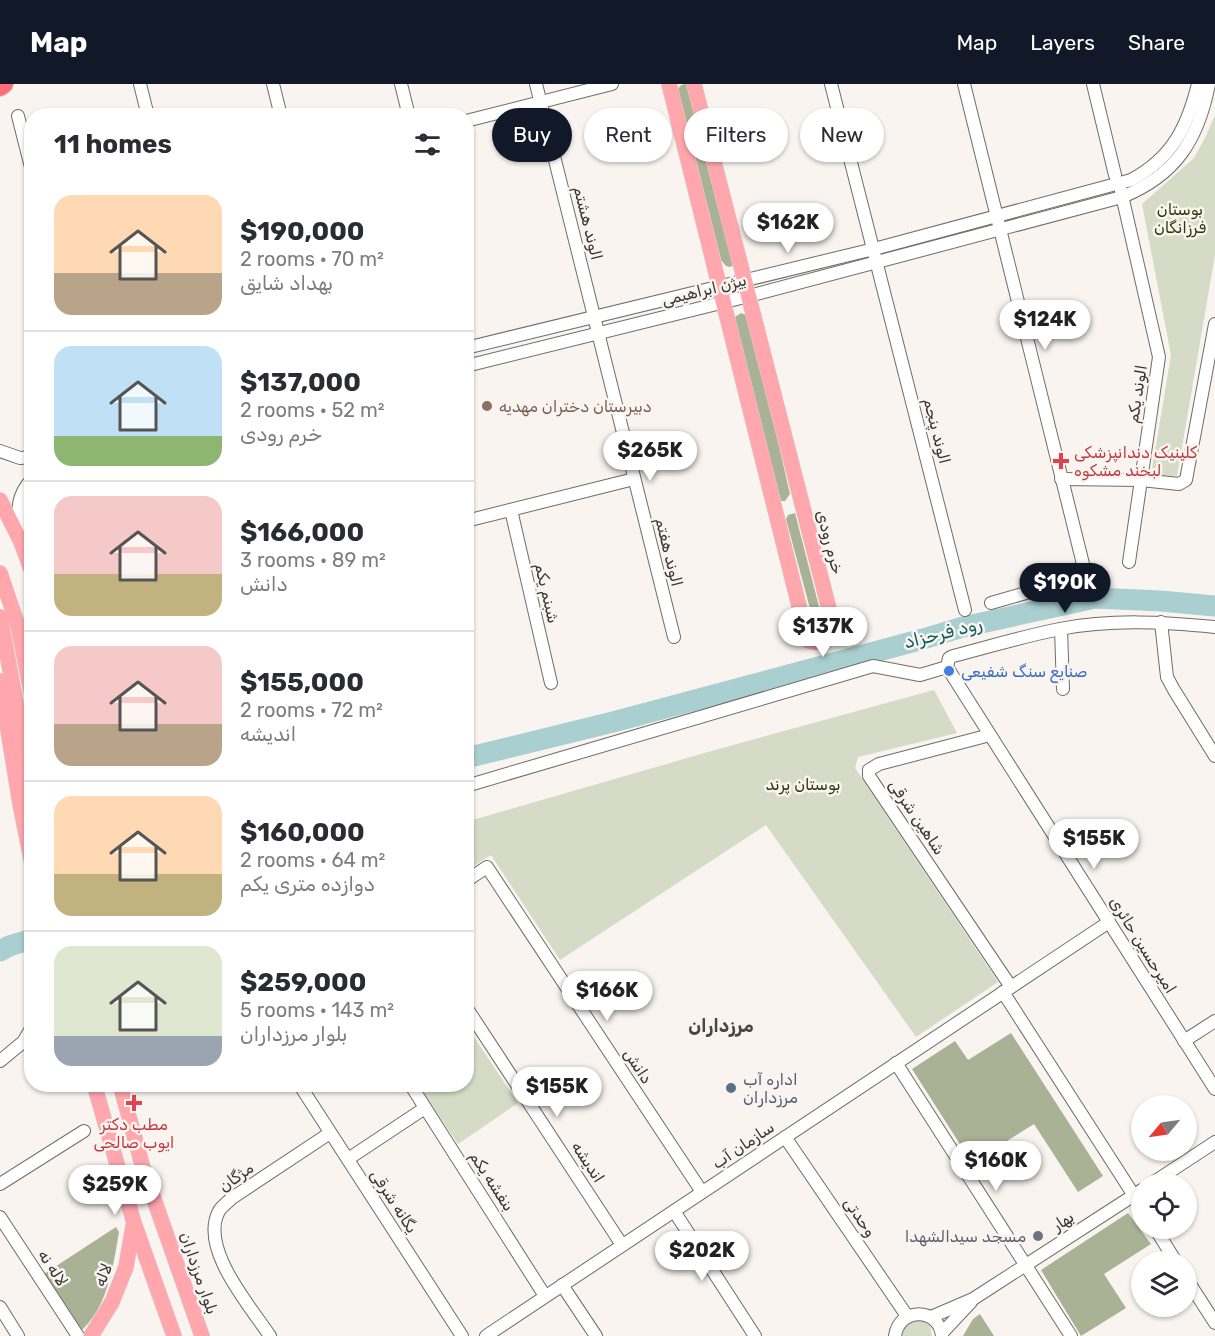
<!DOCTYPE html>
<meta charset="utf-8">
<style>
:root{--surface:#fff;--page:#f2f2f3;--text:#2b2b33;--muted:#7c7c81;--line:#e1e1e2;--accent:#111827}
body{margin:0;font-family:Rubik,Cairo,sans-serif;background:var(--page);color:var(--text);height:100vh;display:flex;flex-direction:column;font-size:22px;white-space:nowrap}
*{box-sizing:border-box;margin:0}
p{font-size:20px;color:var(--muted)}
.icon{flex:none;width:33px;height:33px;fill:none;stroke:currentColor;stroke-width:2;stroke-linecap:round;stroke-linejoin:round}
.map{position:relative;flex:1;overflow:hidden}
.panel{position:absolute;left:24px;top:24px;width:450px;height:984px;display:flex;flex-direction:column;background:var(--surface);border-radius:24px;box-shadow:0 2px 4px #0004}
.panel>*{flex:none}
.top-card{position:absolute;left:492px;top:24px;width:570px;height:54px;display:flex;gap:12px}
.needle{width:39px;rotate:241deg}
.fabs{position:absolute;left:1131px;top:1011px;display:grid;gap:12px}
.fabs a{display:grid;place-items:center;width:66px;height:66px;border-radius:50%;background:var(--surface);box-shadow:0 2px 4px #0004;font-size:30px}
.price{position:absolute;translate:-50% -51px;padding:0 14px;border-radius:21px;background:#fff;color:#222;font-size:20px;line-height:39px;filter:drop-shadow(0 2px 3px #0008)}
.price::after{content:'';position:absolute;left:50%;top:36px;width:18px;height:14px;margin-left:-9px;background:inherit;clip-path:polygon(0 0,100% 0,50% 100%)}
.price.active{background:var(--accent);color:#fff}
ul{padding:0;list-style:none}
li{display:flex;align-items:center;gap:18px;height:150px;padding:0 30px}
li+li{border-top:2px solid var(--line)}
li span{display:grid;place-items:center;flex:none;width:168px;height:120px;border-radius:18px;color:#555}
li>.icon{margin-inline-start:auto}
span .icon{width:72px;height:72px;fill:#fffc;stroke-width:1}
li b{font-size:26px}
h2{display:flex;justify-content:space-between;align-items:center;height:72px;padding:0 30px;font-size:26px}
.tag{padding:0 21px;border-radius:27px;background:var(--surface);box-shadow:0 2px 4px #0004;font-size:21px;line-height:54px}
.tag.active{background:var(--accent);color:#fff}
header{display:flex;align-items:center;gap:36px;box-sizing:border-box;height:84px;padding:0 30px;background:var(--accent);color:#fff}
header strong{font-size:28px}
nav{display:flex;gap:33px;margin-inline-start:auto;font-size:21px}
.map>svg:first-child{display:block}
.green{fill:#d5dbc6}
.forest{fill:#aab296}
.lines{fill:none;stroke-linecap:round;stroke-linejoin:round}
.river{stroke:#aacfd1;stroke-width:21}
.minor-casing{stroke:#706c67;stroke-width:14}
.major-casing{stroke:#d3d3d2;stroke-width:16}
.highway-casing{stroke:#d3d3d2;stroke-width:20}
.minor{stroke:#fff;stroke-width:12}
.major{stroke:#ffa7ad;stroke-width:15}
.highway{stroke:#ff6d76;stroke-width:18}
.education-dot{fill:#8d6e63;stroke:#f9f4ef;stroke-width:2}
.health-dot{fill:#e0444e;stroke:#f9f4ef;stroke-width:2}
.shop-dot{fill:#3f7fe0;stroke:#f9f4ef;stroke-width:2}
.service-dot{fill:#5c6f8a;stroke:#f9f4ef;stroke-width:2}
.worship-dot{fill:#6b7280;stroke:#f9f4ef;stroke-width:2}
.labels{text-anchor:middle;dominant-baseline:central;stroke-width:5;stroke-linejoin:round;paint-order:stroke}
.park-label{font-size:16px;fill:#2d3706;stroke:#f9f4ef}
.street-label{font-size:16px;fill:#373533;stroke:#f9f4ef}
.education-label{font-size:16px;fill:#785e54;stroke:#f9f4ef;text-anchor:start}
.health-label{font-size:16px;fill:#be3a42;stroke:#f9f4ef;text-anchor:start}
.shop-label{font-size:16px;fill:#366cbe;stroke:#f9f4ef;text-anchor:start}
.service-label{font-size:16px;fill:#4e5e75;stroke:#f9f4ef;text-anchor:start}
.worship-label{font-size:16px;fill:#5b616d;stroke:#f9f4ef;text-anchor:end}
.water-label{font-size:18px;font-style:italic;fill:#0b5c5f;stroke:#f9f4ef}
.neighbourhood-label{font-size:18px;font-weight:bold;fill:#4a4742;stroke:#f9f4ef}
</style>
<header>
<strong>Map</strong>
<nav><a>Map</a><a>Layers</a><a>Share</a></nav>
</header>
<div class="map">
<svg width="1215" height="1252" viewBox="0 0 1215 1252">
<rect width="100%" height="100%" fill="#f9f4ef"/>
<!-- green -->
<g class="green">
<polygon points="1215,31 1215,171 1177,392 1151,391 1171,271 1142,120 1194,74 1206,52"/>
<polygon points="934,606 957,649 858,673 855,684 998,898 916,953 766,741 560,876 491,771 467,786 467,734 469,737 715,666"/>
<polygon points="472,950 518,1019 458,1060 418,1001 466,1000 467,953"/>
<polygon points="903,1234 927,1236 930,1241 932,1252 895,1252"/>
</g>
<!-- forest -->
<g class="forest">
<polygon points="684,0 688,1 734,181 730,183 726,182 721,176 678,5 680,2"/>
<polygon points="741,229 746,231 750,236 790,410 785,417 781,417 732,235"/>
<polygon points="795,429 825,546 823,549 817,547 815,543 786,435 788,431"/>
<polygon points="1011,949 1103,1092 1078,1108 1034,1040 972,1079 912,985 955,957 968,976"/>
<polygon points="1128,1129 1151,1160 1104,1190 1126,1224 1081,1252 1041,1186"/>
<path d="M116 1143 119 1148C113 1183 108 1221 82 1246L44 1190Z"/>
<polygon points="980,1230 994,1252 963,1252 973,1235"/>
</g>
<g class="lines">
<!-- river -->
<g class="river">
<polyline points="466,674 613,638 923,555 963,543 1095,514 1161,517 1215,522"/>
<polyline points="0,867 9,862 32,855"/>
</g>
<!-- minor casing -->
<g class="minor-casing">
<g id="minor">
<polyline points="140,0 148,32"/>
<polyline points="273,0 281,32"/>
<polyline points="401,0 409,32"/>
<polyline points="536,0 674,553"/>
<polyline points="831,0 965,526"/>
<polyline points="964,0 1084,484 1081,491 1075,495 991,519"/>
<polyline points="1093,0 1115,91"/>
<polyline points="18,32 32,87"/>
<polyline points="466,37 612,0"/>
<polyline points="1121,107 1159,273 1129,478"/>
<path d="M466 264 874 165 1131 96C1172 74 1187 44 1198 0"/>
<path d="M466 282 749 212 1122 113C1176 91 1198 56 1209 0"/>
<polyline points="0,367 20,374 32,373"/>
<polyline points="1061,395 1141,396 1179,400 1186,396 1215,240"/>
<polyline points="511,426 551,599"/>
<polyline points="466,437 634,395"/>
<path d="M20 451C18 428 15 413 32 395"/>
<polyline points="1161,538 1167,593 1174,606 1215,672"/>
<polyline points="1061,545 1063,605"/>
<polyline points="947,583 1215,1005"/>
<path d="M947 583 949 574 953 572C988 563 1024 552 1060 545 1111 535 1164 538 1215 543"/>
<polyline points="990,651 879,680 869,686 869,692 1011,903"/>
<polyline points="466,702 873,582 920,591 947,583"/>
<polyline points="466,797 487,783 702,1108"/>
<polyline points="1003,908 1142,1124"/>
<polyline points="466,923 622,1161"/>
<polyline points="1184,957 1215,937"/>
<polyline points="0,977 23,958 32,943"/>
<polyline points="896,979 1071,1252"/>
<polyline points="299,1000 462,1252"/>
<polyline points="410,1000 545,1212"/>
<polyline points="785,1053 907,1232"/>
<polyline points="348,1075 425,1024"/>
<polyline points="0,1100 84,1047"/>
<polyline points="1151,1100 1215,1058"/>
<polyline points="674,1127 755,1252"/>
<polyline points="0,1133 78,1252"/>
<polyline points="1155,1144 1176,1178"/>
<polyline points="1186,1194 1215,1239"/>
<polyline points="562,1201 596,1252"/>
<polyline points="0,1223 18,1252"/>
<polyline points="931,1233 973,1215 1142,1106"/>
<polyline points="942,1249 971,1218"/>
<path d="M270 1252C250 1222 199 1164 219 1127 221 1123 228 1118 232 1114L330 1049"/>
<polyline points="486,1252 1109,838"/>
<path d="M895 1252C899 1223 939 1223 942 1252"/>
</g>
</g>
<!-- major casing -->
<g class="major-casing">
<g id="major">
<path d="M669 0 807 554 809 557C818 560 830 557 835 548L694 0"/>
<polyline points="0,416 21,458 32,488"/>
<polyline points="0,489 18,542 32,612"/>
<polyline points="0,533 32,703"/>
<polyline points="0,597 20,720 32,780"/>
<polyline points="94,1000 134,1139 174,1252"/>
<polyline points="120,1000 143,1084 202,1252"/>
<polyline points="91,1252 112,1218 126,1183 133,1142"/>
</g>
</g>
<!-- highway casing -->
<g class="highway-casing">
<polyline id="highway" points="0,3 4,0"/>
</g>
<!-- minor -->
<use href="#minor" class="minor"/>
<!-- major -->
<use href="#major" class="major"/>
<!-- highway -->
<use href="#highway" class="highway"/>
</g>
<!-- markers -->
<circle class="education-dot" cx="487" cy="322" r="6"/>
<g class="health-dot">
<path d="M1058 368h6v6h6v6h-6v6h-6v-6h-6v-6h6z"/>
<path d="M131 1010h6v6h6v6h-6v6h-6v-6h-6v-6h6z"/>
</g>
<circle class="shop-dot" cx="949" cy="587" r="6"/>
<circle class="service-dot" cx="731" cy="1004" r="6"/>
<circle class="worship-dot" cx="1038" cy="1152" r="6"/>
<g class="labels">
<!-- park labels -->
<g class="park-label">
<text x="1180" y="125">بوستان<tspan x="1180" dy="18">فرزانگان</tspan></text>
<text x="803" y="700">بوستان پرند</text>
</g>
<!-- street labels -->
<g class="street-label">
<text transform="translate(588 139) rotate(76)">الوند هشتم</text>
<text transform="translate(704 206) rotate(-14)">بیژن ابراهیمی</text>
<text transform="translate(1137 310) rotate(-81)">الوند یکم</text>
<text transform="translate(937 347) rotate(76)">الوند پنجم</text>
<text transform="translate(830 458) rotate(75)">خرم رودی</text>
<text transform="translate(669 468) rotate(76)">الوند هفتم</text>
<text transform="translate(547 509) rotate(77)">شبنم یکم</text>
<text transform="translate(917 733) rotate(56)">شاهین شرقی</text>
<text transform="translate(1143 861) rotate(58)">امیرحسین حائری</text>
<text transform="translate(638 982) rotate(57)">دانش</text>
<text transform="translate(743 1061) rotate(-34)">سازمان آب</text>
<text transform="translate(588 1078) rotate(57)">اندیشه</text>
<text transform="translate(236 1093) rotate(-36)">مژگان</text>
<text transform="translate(492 1097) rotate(57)">بنفشه یکم</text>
<text transform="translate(394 1117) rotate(57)">یگانه شرقی</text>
<text transform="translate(860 1133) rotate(56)">وحدتی</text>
<text transform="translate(1063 1137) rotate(-33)">بهار</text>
<text transform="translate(53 1184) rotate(57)">لاله نه</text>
<text transform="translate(199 1189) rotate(71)">بلوار مرزداران</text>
<text transform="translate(103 1191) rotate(-68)">لاله</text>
</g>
<!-- education labels -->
<g class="education-label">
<text x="499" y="322">دبیرستان دختران مهدیه</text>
</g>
<!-- health labels -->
<g class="health-label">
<text x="1074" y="368">کلینیک دندانپزشکی<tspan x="1074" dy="18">لبخند مشکوه</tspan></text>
<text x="134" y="1040" text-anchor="middle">مطب دکتر<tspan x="134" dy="18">ایوب صالحی</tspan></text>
</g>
<!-- shop labels -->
<g class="shop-label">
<text x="961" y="587">صنایع سنگ شفیعی</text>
</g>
<!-- service labels -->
<g class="service-label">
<text x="743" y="995">اداره آب<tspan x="743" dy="18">مرزداران</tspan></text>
</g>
<!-- worship labels -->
<g class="worship-label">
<text x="1026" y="1152">مسجد سیدالشهدا</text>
</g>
<!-- water labels -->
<g class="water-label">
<text transform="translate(943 549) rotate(-14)">رود فرحزاد</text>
</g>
<!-- neighbourhood labels -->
<g class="neighbourhood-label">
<text x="721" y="942">مرزداران</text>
</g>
</g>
</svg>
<div class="fabs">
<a><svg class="needle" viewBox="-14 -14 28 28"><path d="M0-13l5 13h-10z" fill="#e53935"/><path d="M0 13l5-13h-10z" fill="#7c7c81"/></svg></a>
<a><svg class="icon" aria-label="locate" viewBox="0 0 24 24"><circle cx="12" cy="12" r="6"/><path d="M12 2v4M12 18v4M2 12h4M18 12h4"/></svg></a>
<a><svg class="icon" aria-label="layers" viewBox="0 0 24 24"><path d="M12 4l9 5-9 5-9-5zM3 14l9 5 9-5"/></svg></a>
</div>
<b class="price" style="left:788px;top:170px">$162K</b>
<b class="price" style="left:1045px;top:267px">$124K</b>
<b class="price" style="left:650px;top:398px">$265K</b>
<b class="price active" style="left:1065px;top:530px">$190K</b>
<b class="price" style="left:823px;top:574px">$137K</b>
<b class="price" style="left:1094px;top:786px">$155K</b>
<b class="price" style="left:607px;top:938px">$166K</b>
<b class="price" style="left:557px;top:1034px">$155K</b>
<b class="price" style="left:996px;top:1108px">$160K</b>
<b class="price" style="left:115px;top:1132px">$259K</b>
<b class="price" style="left:702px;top:1198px">$202K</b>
<div class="top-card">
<a class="tag active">Buy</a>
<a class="tag">Rent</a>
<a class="tag">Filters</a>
<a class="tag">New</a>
</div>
<section class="panel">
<h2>11 homes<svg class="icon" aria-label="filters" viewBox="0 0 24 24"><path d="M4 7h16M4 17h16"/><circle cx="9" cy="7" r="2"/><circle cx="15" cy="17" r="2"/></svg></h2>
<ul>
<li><span style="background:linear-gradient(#ffd9b3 65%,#b9a48a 0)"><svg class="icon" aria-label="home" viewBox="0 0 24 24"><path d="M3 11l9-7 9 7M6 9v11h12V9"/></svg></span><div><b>$190,000</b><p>2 rooms · 70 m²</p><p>بهداد شایق</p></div></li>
<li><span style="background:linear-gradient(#bfe0f5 75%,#8fb573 0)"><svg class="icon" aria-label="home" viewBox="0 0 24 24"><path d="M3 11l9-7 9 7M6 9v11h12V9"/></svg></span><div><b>$137,000</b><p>2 rooms · 52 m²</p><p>خرم رودی</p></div></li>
<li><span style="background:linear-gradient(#f6c9c9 65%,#c2b280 0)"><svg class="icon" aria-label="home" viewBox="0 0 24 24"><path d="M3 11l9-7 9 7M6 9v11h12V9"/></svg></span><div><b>$166,000</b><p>3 rooms · 89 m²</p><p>دانش</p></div></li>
<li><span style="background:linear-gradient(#f6c9c9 65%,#b9a48a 0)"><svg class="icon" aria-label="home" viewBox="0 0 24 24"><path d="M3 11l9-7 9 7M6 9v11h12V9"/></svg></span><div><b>$155,000</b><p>2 rooms · 72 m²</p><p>اندیشه</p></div></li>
<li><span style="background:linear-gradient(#ffd9b3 65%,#c2b280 0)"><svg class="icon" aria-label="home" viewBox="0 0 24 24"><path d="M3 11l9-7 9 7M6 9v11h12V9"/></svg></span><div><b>$160,000</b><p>2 rooms · 64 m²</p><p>دوازده متری یکم</p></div></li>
<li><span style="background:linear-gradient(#dfe7d0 75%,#9aa5b1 0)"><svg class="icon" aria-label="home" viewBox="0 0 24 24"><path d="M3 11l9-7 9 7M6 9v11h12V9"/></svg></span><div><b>$259,000</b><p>5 rooms · 143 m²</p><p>بلوار مرزداران</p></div></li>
</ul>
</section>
</div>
